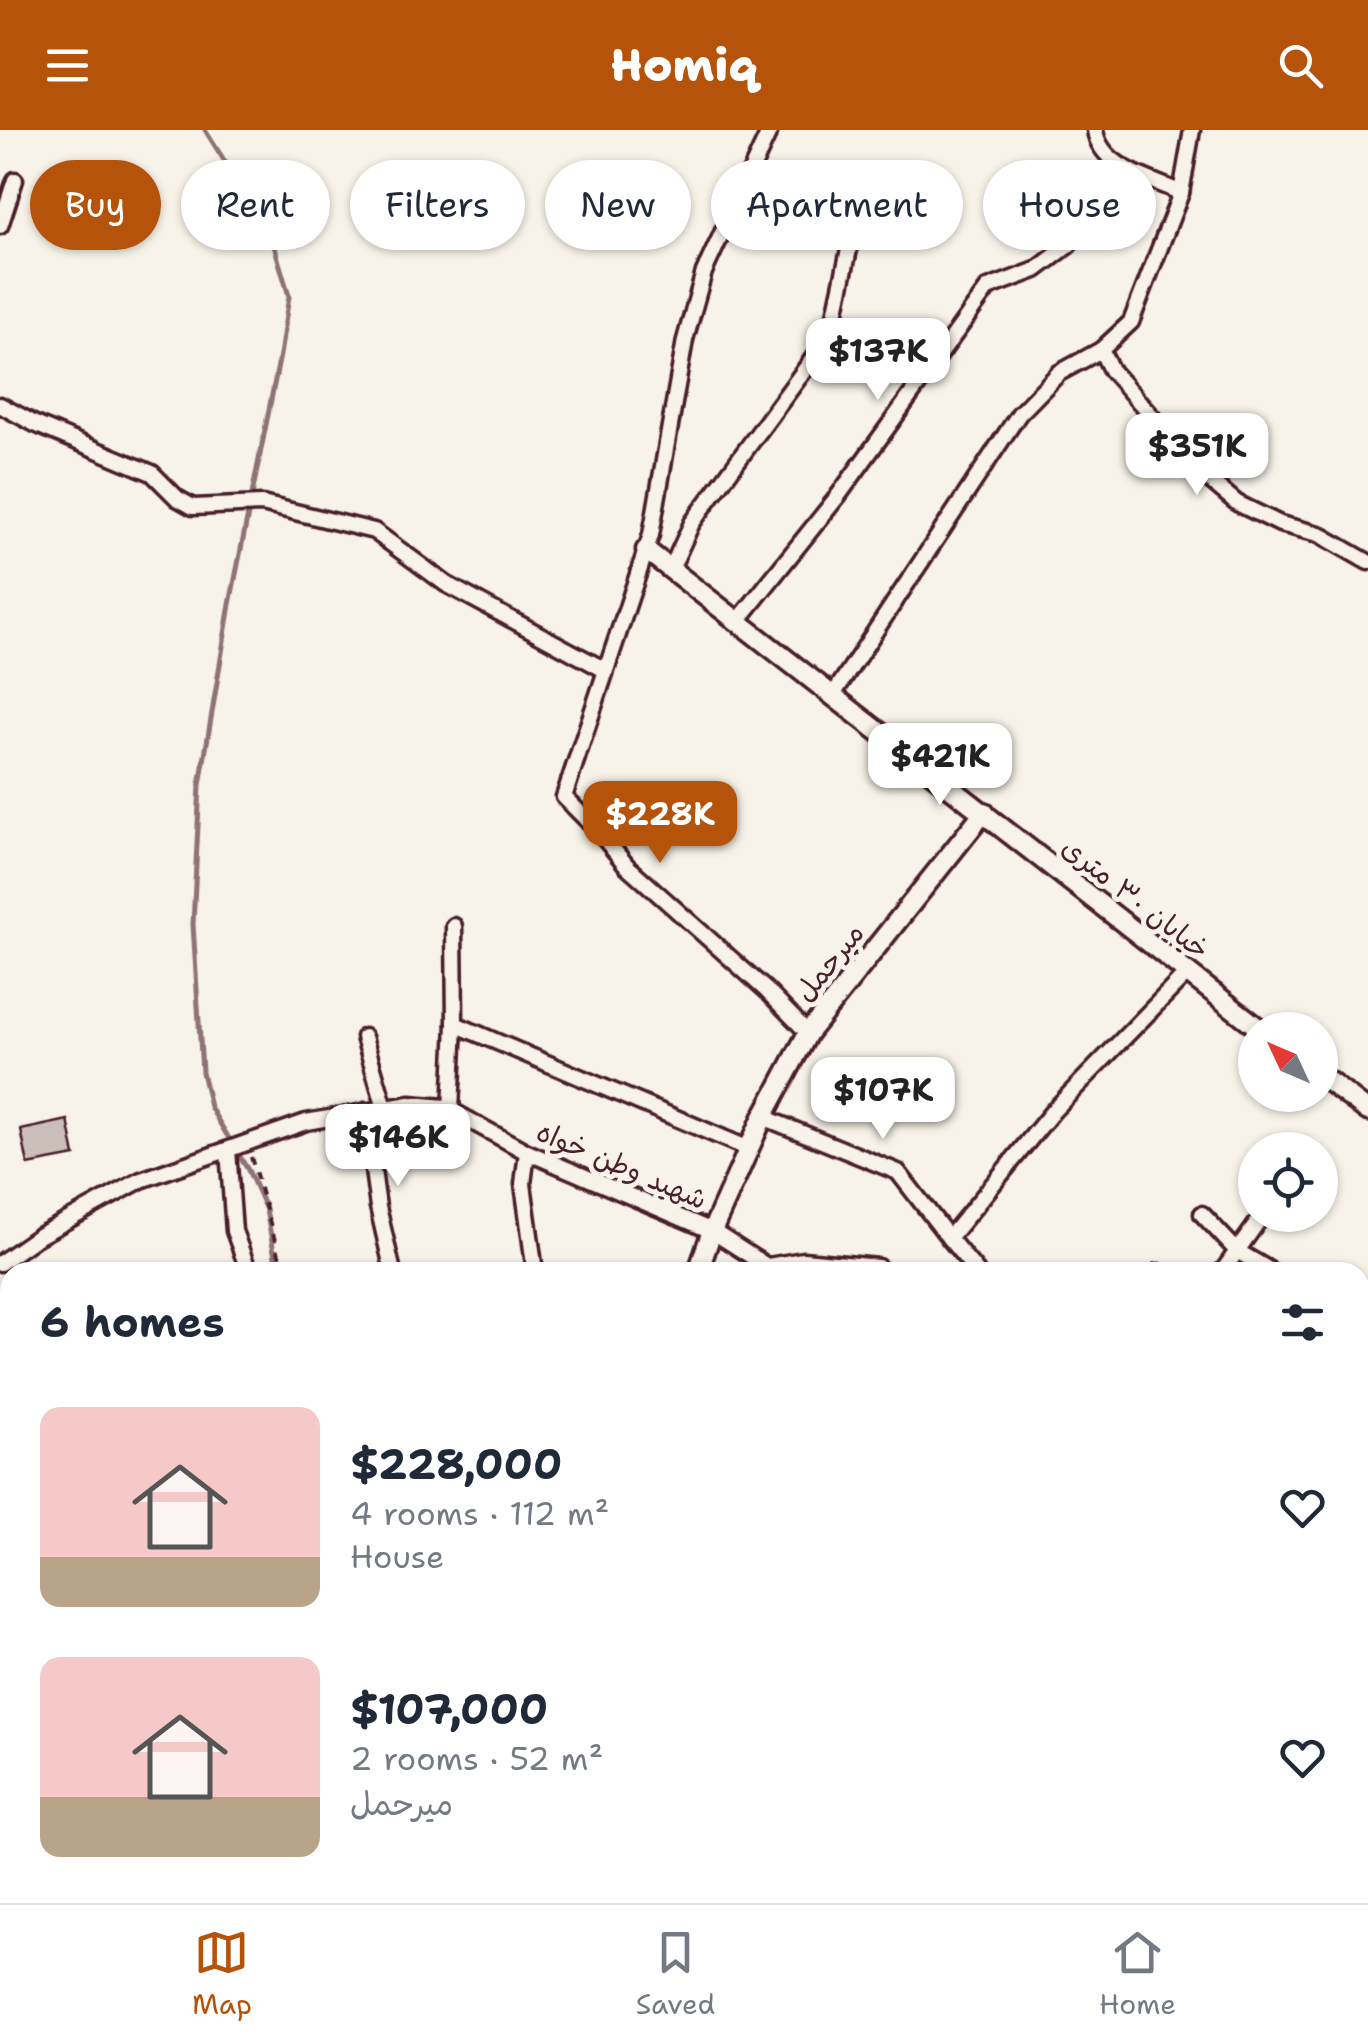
<!DOCTYPE html>
<meta charset="utf-8">
<style>
:root{--surface:#fff;--page:#f2f2f3;--text:#1f2937;--muted:#747a83;--line:#e0e1e3;--accent:#b45309}
body{margin:0;font-family:"Shantell Sans","Playpen Sans Arabic",sans-serif;background:var(--page);color:var(--text);height:100vh;display:flex;flex-direction:column;font-size:38px;white-space:nowrap}
*{box-sizing:border-box;margin:0}
p{font-size:32px;color:var(--muted)}
.icon{flex:none;width:55px;height:55px;fill:none;stroke:currentColor;stroke-width:2;stroke-linecap:round;stroke-linejoin:round}
.map{position:relative;flex:1;overflow:hidden}
.sheet{position:absolute;left:0px;top:1132px;width:1370px;height:642px;display:flex;flex-direction:column;background:var(--surface);border-radius:30px 30px 0 0;box-shadow:0 2px 8px #0004}
.sheet>*{flex:none}
.banner{position:absolute;left:30px;top:30px;width:1310px;height:90px;display:flex;gap:20px}
.needle{width:65px;rotate:314deg}
.tools{position:absolute;left:1238px;top:882px;display:grid;gap:20px}
.tools a{display:grid;place-items:center;width:100px;height:100px;border-radius:50%;background:var(--surface);box-shadow:0 2px 8px #0004;font-size:50px}
.price{position:absolute;translate:-50% -85px;padding:0 22px;border-radius:20px;background:#fff;color:#222;font-size:32px;line-height:65px;filter:drop-shadow(0 2px 5px #0008)}
.price::after{content:'';position:absolute;left:50%;top:60px;width:30px;height:22px;margin-left:-15px;background:inherit;clip-path:polygon(0 0,100% 0,50% 100%)}
.price.selected{background:var(--accent);color:#fff}
ul{padding:0;list-style:none}
li{display:flex;align-items:center;gap:30px;height:250px;padding:0 40px}
li span{display:grid;place-items:center;flex:none;width:280px;height:200px;border-radius:20px;color:#555}
li>.icon{margin-inline-start:auto}
span .icon{width:120px;height:120px;fill:#fffc;stroke-width:1}
li b{font-size:42px}
h2{display:flex;justify-content:space-between;align-items:center;height:120px;padding:0 40px;font-size:42px}
.pill{padding:0 35px;border-radius:45px;background:var(--surface);box-shadow:0 2px 8px #0004;font-size:35px;line-height:90px}
.pill.selected{background:var(--accent);color:#fff}
header{display:flex;justify-content:space-between;align-items:center;height:130px;padding:0 40px;background:var(--accent);color:#fff;font-size:45px;font-weight:800}
.menu{display:flex;justify-content:space-around;align-items:center;height:140px;border-top:2px solid var(--line);background:var(--surface);font-size:28px;color:var(--muted)}
.menu a{display:grid;justify-items:center;gap:5px}
.menu .selected{color:var(--accent)}
.map>svg:first-child{display:block}
.lines{fill:none;stroke-linecap:round;stroke-linejoin:round}
.stream{stroke:#8e7275;stroke-width:5}
.building{fill:#ccbfb9;stroke:#4a1f2b;stroke-width:2.5}
.minor-casing{stroke:#4a1f2b;stroke-width:21}
.tertiary-casing{stroke:#4a1f2b;stroke-width:25}
.trunk-casing{stroke:#4a1f2b;stroke-width:30}
.path{stroke:#4a1f2b;stroke-width:4;stroke-dasharray:8 8;stroke-linecap:butt}
.minor{stroke:#f7f3e8;stroke-width:14}
.tertiary{stroke:#f7f3e8;stroke-width:18}
.trunk{stroke:#f7f3e8;stroke-width:22}
.labels{text-anchor:middle;dominant-baseline:central;stroke-width:10;stroke-linejoin:round;paint-order:stroke}
.street-label{font-size:28px;fill:#4a1f2b;stroke:#f7f3e8}
</style>
<header><svg class="icon" aria-label="menu" viewBox="0 0 24 24"><path d="M4 6h16M4 12h16M4 18h16"/></svg>Homiq<svg class="icon" aria-label="search" viewBox="0 0 24 24"><circle cx="10" cy="10" r="6"/><path d="M15 15l6 6"/></svg></header>
<div class="map">
<svg width="1368" height="1773" viewBox="0 0 1368 1773">
<rect width="100%" height="100%" fill="#f7f3e8"/>
<filter id="ink" filterUnits="userSpaceOnUse"><feTurbulence type="fractalNoise" baseFrequency=".01" numOctaves="2"/><feDisplacementMap in="SourceGraphic" scale="20" xChannelSelector="R" yChannelSelector="G"/><feConvolveMatrix kernelMatrix="1 2 1 2 8 2 1 2 1" color-interpolation-filters="sRGB"/></filter>
<g filter="url(#ink)">
<g class="lines">
<!-- stream -->
<g class="stream">
<polyline points="205,0 271,105 289,166 280,225 230,474 200,655 193,794 202,942 210,977 248,1040 266,1080 278,1142"/>
<polyline points="0,1619 10,1622"/>
</g>
</g>
<!-- building -->
<polygon class="building" points="68,990 75,1026 28,1035 21,1000"/>
<g class="lines">
<!-- minor casing -->
<g class="minor-casing">
<g id="minor">
<polyline points="770,0 704,142 685,210 651,405 564,667 600,703 627,736 766,860 808,903"/>
<path d="M1095 0C1100 38 1152 49 1181 63"/>
<polyline points="0,96 15,50"/>
<polyline points="1101,220 1111,240 1206,347 1237,373 1280,394 1319,404 1368,432"/>
<polyline points="0,275 35,294 152,343 177,368 193,377 262,374 374,401 446,454 605,540"/>
<polyline points="671,439 692,393 831,204 851,110 878,79"/>
<polyline points="738,491 838,366 988,158 1036,140 1069,115"/>
<polyline points="833,565 1019,284 1059,243 1101,220 1131,192 1181,63 1192,0"/>
<polyline points="455,894 749,1019"/>
<polyline points="364,907 385,978"/>
<polyline points="451,980 455,894 454,796"/>
<polyline points="365,981 378,1077 393,1142"/>
<polyline points="763,987 898,1042 949,1108"/>
<polyline points="228,1020 234,1101 249,1142"/>
<polyline points="527,1022 523,1054 535,1142"/>
<polyline points="1202,1084 1237,1121 1273,1142"/>
<polyline points="0,1133 37,1107 141,1050 306,992 410,974 445,977 527,1022 712,1101 776,1142"/>
<polyline points="768,1136 803,1130 878,1137"/>
<polyline points="977,1142 949,1108 1053,981 1187,843"/>
<polyline points="1158,1142 1159,1142"/>
<polyline points="1222,1142 1257,1093"/>
<polyline points="1360,1195 1368,1200"/>
<polyline points="0,1348 10,1333"/>
<polyline points="1360,1703 1368,1694"/>
<polyline points="397,1765 406,1773"/>
<polyline points="605,1765 611,1773"/>
<polyline points="625,1765 626,1773"/>
<polyline points="902,1765 907,1773"/>
<polyline points="1054,1765 1061,1773"/>
<polyline points="1196,1765 1202,1773"/>
<polyline points="45,1773 50,1765"/>
<polyline points="193,1773 197,1765"/>
<polyline points="289,1773 290,1772"/>
<polyline points="751,1773 782,1765"/>
<polyline points="1301,1773 1306,1765"/>
</g>
</g>
<!-- tertiary casing -->
<g class="tertiary-casing">
<g id="tertiary">
<polyline points="646,420 1261,900"/>
<polyline points="1320,945 1368,981"/>
<polyline points="698,1142 712,1101 763,987 808,903 984,682"/>
<polyline points="468,1773 469,1765"/>
</g>
</g>
<!-- trunk casing -->
<g class="trunk-casing">
<g id="trunk">
<polyline points="1360,1748 1368,1737"/>
<polyline points="1342,1773 1348,1765"/>
</g>
</g>
<!-- path -->
<g class="path">
<polyline points="251,1027 284,1142"/>
<polyline points="0,1625 10,1627"/>
</g>
<!-- minor -->
<use href="#minor" class="minor"/>
<!-- tertiary -->
<use href="#tertiary" class="tertiary"/>
<!-- trunk -->
<use href="#trunk" class="trunk"/>
</g>
</g>
<g class="labels">
<!-- street labels -->
<g class="street-label">
<text transform="translate(1136 768) rotate(38)">خیابان ۳۰ متری</text>
<text transform="translate(829 832) rotate(-51)">میرحمل</text>
<text transform="translate(622 1035) rotate(23)">شهید وطن خواه</text>
</g>
</g>
</svg>
<div class="tools">
<a><svg class="needle" viewBox="-14 -14 28 28"><path d="M0-13l5 13h-10z" fill="#e53935"/><path d="M0 13l5-13h-10z" fill="#747a83"/></svg></a>
<a><svg class="icon" aria-label="locate" viewBox="0 0 24 24"><circle cx="12" cy="12" r="6"/><path d="M12 2v4M12 18v4M2 12h4M18 12h4"/></svg></a>
</div>
<b class="price" style="left:878px;top:273px">$137K</b>
<b class="price" style="left:1197px;top:368px">$351K</b>
<b class="price" style="left:940px;top:678px">$421K</b>
<b class="price selected" style="left:660px;top:736px">$228K</b>
<b class="price" style="left:883px;top:1012px">$107K</b>
<b class="price" style="left:398px;top:1059px">$146K</b>
<div class="banner">
<a class="pill selected">Buy</a>
<a class="pill">Rent</a>
<a class="pill">Filters</a>
<a class="pill">New</a>
<a class="pill">Apartment</a>
<a class="pill">House</a>
</div>
<section class="sheet">
<h2>6 homes<svg class="icon" aria-label="filters" viewBox="0 0 24 24"><path d="M4 7h16M4 17h16"/><circle cx="9" cy="7" r="2"/><circle cx="15" cy="17" r="2"/></svg></h2>
<ul>
<li><span style="background:linear-gradient(#f6c9c9 75%,#b9a48a 0)"><svg class="icon" aria-label="home" viewBox="0 0 24 24"><path d="M3 11l9-7 9 7M6 9v11h12V9"/></svg></span><div><b>$228,000</b><p>4 rooms · 112 m²</p><p>House</p></div><svg class="icon" aria-label="heart" viewBox="0 0 24 24"><path d="M12 20l-8-8c-3-5 5-10 8-4 3-6 11-1 8 4z"/></svg></li>
<li><span style="background:linear-gradient(#f6c9c9 70%,#b9a48a 0)"><svg class="icon" aria-label="home" viewBox="0 0 24 24"><path d="M3 11l9-7 9 7M6 9v11h12V9"/></svg></span><div><b>$107,000</b><p>2 rooms · 52 m²</p><p>میرحمل</p></div><svg class="icon" aria-label="heart" viewBox="0 0 24 24"><path d="M12 20l-8-8c-3-5 5-10 8-4 3-6 11-1 8 4z"/></svg></li>
</ul>
</section>
</div>
<nav class="menu">
<a class="selected"><svg class="icon" aria-label="map" viewBox="0 0 24 24"><path d="M3 6l6-2 6 2 6-2v14l-6 2-6-2-6 2zM9 4v14M15 6v14"/></svg>Map</a>
<a><svg class="icon" aria-label="saved" viewBox="0 0 24 24"><path d="M7 4h10v16l-5-4-5 4z"/></svg>Saved</a>
<a><svg class="icon" aria-label="home" viewBox="0 0 24 24"><path d="M3 11l9-7 9 7M6 9v11h12V9"/></svg>Home</a>
</nav>
